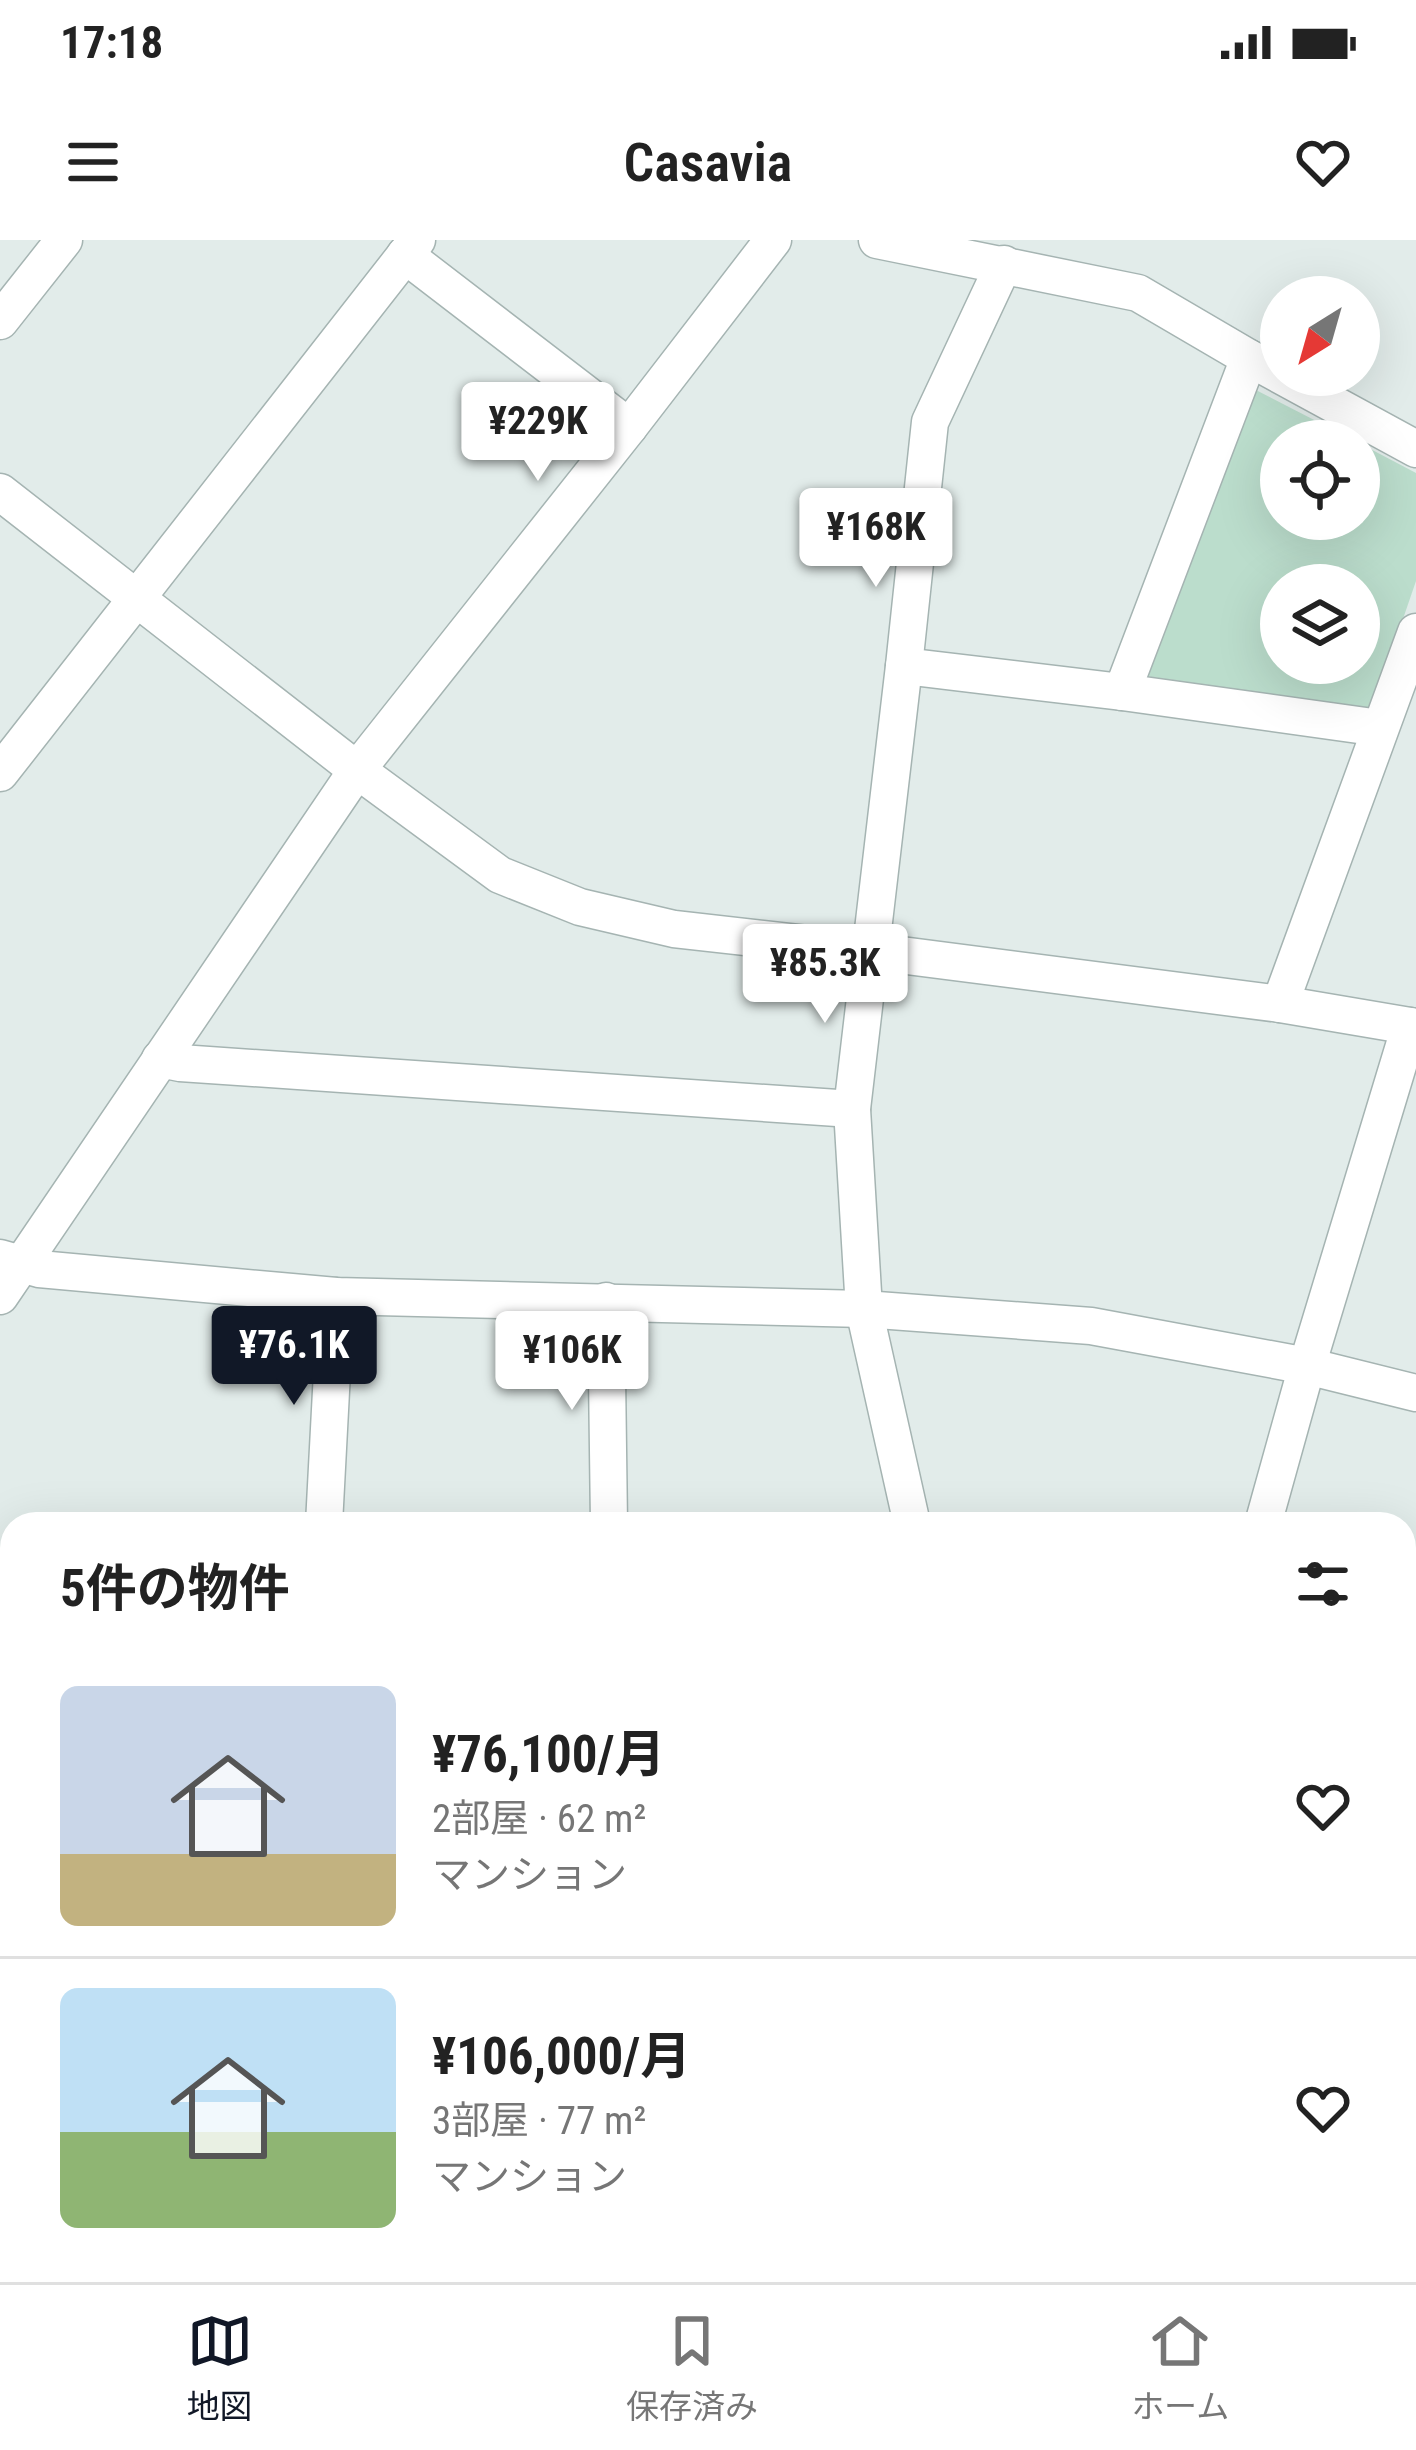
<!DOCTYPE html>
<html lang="ja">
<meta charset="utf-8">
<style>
:root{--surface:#fff;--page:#f6f6f6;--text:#222;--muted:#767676;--line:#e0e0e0;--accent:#111827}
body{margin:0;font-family:"Roboto Condensed","Noto Sans JP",sans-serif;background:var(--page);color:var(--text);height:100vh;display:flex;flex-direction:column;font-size:45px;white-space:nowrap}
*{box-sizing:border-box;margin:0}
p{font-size:39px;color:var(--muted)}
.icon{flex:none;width:66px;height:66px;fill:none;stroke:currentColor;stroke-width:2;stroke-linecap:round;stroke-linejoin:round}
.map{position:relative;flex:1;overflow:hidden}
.sheet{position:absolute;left:0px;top:1272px;width:1416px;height:771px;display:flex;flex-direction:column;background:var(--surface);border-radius:36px 36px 0 0;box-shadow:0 12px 48px #0002}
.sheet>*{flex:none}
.needle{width:78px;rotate:217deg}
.fabs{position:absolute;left:1260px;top:36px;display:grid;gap:24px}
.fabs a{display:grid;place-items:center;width:120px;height:120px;border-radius:50%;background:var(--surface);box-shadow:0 12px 48px #0002;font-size:60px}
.price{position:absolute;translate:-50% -102px;padding:0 27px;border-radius:12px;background:#fff;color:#222;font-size:39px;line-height:78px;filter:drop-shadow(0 3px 6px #0008)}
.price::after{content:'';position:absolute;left:50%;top:72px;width:36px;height:27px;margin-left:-18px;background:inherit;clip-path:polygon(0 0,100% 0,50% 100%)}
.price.active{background:var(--accent);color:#fff}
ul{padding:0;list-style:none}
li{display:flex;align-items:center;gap:36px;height:300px;padding:0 60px}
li+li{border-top:3px solid var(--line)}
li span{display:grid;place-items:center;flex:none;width:336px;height:240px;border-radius:18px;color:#555}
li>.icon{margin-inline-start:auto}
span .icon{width:144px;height:144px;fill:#fffc;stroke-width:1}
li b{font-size:51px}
h2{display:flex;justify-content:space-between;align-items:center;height:144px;padding:0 60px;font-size:51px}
.status{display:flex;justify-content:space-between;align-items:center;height:84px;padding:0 60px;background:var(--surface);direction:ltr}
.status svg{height:33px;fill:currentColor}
header{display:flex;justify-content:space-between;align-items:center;height:156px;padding:0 60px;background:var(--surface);font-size:54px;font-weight:600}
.dock{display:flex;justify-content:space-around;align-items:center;height:168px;border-top:3px solid var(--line);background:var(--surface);font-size:33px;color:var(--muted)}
.dock a{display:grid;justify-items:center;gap:6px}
.dock .active{color:var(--accent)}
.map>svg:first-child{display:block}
.green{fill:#bdc;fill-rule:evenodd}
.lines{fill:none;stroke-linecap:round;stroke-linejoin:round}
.minor-casing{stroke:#a5b4b2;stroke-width:39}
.minor{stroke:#fff;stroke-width:36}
</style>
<div class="status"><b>17:18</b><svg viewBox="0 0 49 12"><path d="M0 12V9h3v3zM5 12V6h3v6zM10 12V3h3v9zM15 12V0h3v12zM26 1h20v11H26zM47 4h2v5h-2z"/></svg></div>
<header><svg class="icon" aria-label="menu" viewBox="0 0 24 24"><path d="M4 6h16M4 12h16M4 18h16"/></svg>Casavia<svg class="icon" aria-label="heart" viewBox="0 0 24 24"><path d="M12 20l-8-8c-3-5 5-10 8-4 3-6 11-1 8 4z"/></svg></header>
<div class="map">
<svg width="1416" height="2042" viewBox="0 0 1416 2042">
<rect width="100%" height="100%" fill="#e2ecea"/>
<!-- green -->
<path class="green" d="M1252 148 1355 201H1281V279H1359V203L1416 233V341L1372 469 1145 436ZM1281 345H1359V423H1281Z"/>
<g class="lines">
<!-- minor casing -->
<g class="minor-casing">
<g id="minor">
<polyline points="877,0 1138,53 1249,118 1416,209"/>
<polyline points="405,15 629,187"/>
<polyline points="0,81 64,0"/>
<polyline points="0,252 357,530 500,635 580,667 674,689 869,711 1280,764 1416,787"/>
<polyline points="904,426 1122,452 1380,488"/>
<polyline points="1122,452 1249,118"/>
<polyline points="0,533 417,0"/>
<polyline points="1280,764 1416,392"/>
<polyline points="160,819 180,823 852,869"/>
<polyline points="0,1018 39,1029 336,1056 864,1069 1091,1086 1307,1126 1416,1153"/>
<polyline points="0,1056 357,530 629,187 773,0"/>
<polyline points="606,1061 609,1284"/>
<polyline points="324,1284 336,1056"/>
<polyline points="912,1284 864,1069 852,869 904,426 930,182 1004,24"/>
<polyline points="1263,1284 1307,1126 1410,786"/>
<polyline points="1404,1363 1416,1364"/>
<polyline points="0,1405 12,1406"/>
<polyline points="0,1753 12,1755"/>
<polyline points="1404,1832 1416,1836"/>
<polyline points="0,1990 12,1992"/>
<polyline points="278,2031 490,2042"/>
<polyline points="958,2031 978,2042"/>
<polyline points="672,2042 672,2031"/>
<polyline points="926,2042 927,2031"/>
</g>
</g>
<!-- minor -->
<use href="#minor" class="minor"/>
</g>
</svg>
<div class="fabs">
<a><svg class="needle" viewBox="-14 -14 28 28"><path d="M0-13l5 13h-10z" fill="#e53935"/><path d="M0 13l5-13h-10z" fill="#767676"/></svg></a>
<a><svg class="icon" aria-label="locate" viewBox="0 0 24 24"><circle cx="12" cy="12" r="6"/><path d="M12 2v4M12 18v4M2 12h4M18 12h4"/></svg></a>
<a><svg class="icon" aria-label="layers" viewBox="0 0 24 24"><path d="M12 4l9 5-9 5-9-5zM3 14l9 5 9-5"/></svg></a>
</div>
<b class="price" style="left:538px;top:244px">¥229K</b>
<b class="price" style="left:876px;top:350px">¥168K</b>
<b class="price" style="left:825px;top:786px">¥85.3K</b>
<b class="price active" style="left:294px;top:1168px">¥76.1K</b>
<b class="price" style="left:572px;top:1173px">¥106K</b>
<section class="sheet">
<h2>5件の物件<svg class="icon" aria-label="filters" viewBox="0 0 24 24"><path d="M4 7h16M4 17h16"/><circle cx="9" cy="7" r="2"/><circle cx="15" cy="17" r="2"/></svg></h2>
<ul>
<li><span style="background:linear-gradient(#c9d6e8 70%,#c2b280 0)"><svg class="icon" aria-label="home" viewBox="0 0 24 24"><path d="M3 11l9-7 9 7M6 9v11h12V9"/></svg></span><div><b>¥76,100/月</b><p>2部屋 · 62 m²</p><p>マンション</p></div><svg class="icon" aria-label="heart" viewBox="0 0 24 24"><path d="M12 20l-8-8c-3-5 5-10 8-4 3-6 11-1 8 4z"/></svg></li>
<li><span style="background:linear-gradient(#bfe0f5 60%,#8fb573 0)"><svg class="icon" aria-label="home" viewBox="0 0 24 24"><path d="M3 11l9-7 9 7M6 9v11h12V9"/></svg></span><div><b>¥106,000/月</b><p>3部屋 · 77 m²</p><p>マンション</p></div><svg class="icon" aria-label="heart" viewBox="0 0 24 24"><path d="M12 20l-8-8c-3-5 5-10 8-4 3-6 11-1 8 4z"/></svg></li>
</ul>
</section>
</div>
<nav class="dock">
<a class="active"><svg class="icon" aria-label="map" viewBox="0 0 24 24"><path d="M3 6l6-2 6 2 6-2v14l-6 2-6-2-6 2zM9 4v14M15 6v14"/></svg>地図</a>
<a><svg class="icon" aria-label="saved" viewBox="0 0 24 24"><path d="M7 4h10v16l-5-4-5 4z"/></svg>保存済み</a>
<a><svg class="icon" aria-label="home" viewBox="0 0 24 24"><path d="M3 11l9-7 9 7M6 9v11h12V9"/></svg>ホーム</a>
</nav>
